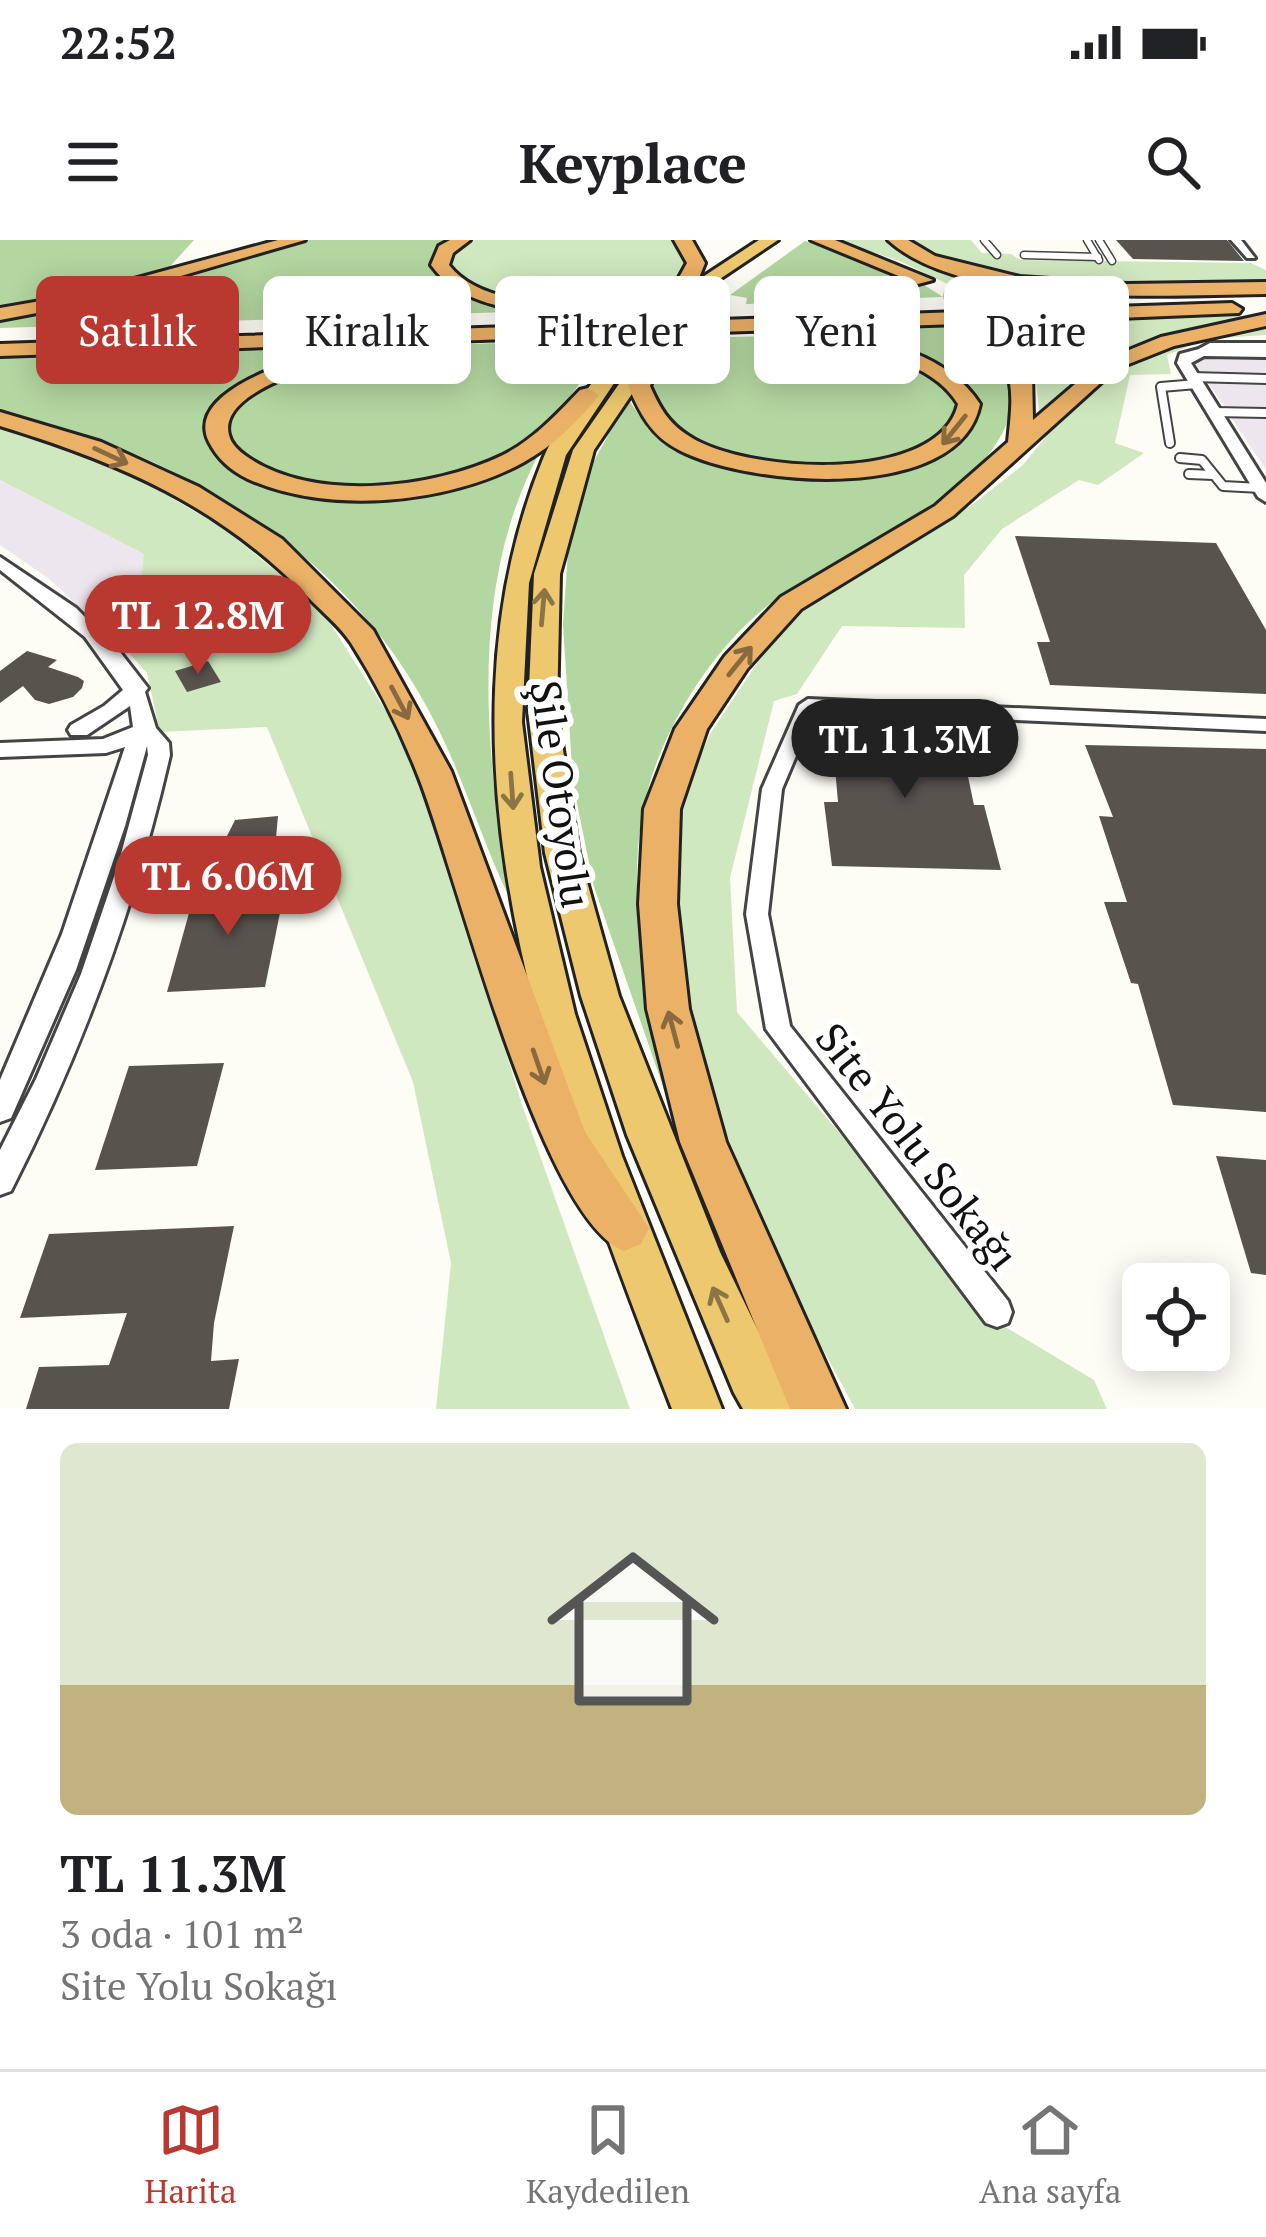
<!DOCTYPE html>
<html lang="tr">
<meta charset="utf-8">
<style>
:root{--surface:#fff;--page:#f6f6f6;--text:#202124;--muted:#757577;--line:#e0e0e0;--accent:#b93931}
body{margin:0;font-family:"PT Serif",serif;background:var(--page);color:var(--text);height:100vh;display:flex;flex-direction:column;font-size:45px;white-space:nowrap}
*{box-sizing:border-box;margin:0}
p{font-size:39px;color:var(--muted)}
.icon{flex:none;width:66px;height:66px;fill:none;stroke:currentColor;stroke-width:2;stroke-linecap:round;stroke-linejoin:round}
.map{position:relative;height:1169px;overflow:hidden}
.panel{display:flex;flex-direction:column;background:var(--surface);flex:1}
.panel>*{flex:none}
.top-card{position:absolute;left:36px;top:36px;width:1194px;height:108px;display:flex;gap:24px}
.fabs{position:absolute;left:1122px;top:1023px;display:grid;gap:24px}
.fabs a{display:grid;place-items:center;width:108px;height:108px;border-radius:18px;background:var(--surface);box-shadow:0 6px 30px #0003;font-size:60px}
.price{position:absolute;translate:-50% -102px;padding:0 27px;border-radius:42px;background:var(--accent);color:#fff;font-size:39px;line-height:78px;filter:drop-shadow(0 3px 6px #0008)}
.price::after{content:'';position:absolute;left:50%;top:72px;width:36px;height:27px;margin-left:-18px;background:inherit;clip-path:polygon(0 0,100% 0,50% 100%)}
.price.on{background:#222;color:#fff}
ul{padding:0;list-style:none}
li{display:grid;align-content:center;gap:24px;height:636px;padding:0 60px}
li span{display:grid;place-items:center;height:372px;border-radius:18px;color:#555}
li>.icon{margin-inline-start:auto}
span .icon{width:216px;height:216px;fill:#fffc;stroke-width:1}
li b{font-size:51px}
.chip{padding:0 42px;border-radius:18px;background:var(--surface);box-shadow:0 6px 30px #0003;font-size:42px;line-height:108px}
.chip.on{background:var(--accent);color:#fff}
.status{display:flex;justify-content:space-between;align-items:center;height:84px;padding:0 60px;background:var(--surface);direction:ltr}
.status svg{height:33px;fill:currentColor}
header{display:flex;justify-content:space-between;align-items:center;height:156px;padding:0 60px;background:var(--surface);font-size:54px;font-weight:800}
.tabs{display:flex;justify-content:space-around;align-items:center;height:168px;border-top:3px solid var(--line);background:var(--surface);font-size:33px;color:var(--muted)}
.tabs a{display:grid;justify-items:center;gap:6px}
.tabs .on{color:var(--accent)}
.map>svg:first-child{display:block}
.industrial{fill:#eee6ee}
.green{fill:#d0e8c0}
.forest{fill:#b3d7a0}
.building{fill:#59534e}
.lines{fill:none;stroke-linecap:round;stroke-linejoin:round}
.service-far1-casing{stroke:#444;stroke-width:9}
.service-casing{stroke:#444;stroke-width:12}
.minor-casing{stroke:#444;stroke-width:6}
.tertiary-casing{stroke:#444;stroke-width:6}
.trunk-casing{stroke:#222;stroke-width:6}
.motorway-casing{stroke:#222;stroke-width:6}
.service-far1{stroke:#fff;stroke-width:6}
.service{stroke:#fff;stroke-width:8}
.minor{fill:#fff;fill-rule:evenodd}
.tertiary{fill:#fff;fill-rule:evenodd}
.trunk{fill:#edc86e;fill-rule:evenodd}
.motorway{fill:#ebb167;fill-rule:evenodd}
.trunk-bridge-casing{stroke:#222;stroke-width:21;stroke-linecap:butt}
.motorway-bridge-casing{stroke:#222;stroke-width:22;stroke-linecap:butt}
.trunk-bridge{stroke:#edc86e;stroke-width:18}
.motorway-bridge{stroke:#ebb167;stroke-width:20}
.oneway{stroke:#896940}
.oneway2{stroke:#8a7644}
.labels{text-anchor:middle;dominant-baseline:central;stroke-width:12;stroke-linejoin:round;paint-order:stroke}
.street-label{font-size:42px;fill:#111;stroke:#fff}
</style>
<div class="status"><b>22:52</b><svg viewBox="0 0 49 12"><path d="M0 12V9h3v3zM5 12V6h3v6zM10 12V3h3v9zM15 12V0h3v12zM26 1h20v11H26zM47 4h2v5h-2z"/></svg></div>
<header><svg class="icon" aria-label="menu" viewBox="0 0 24 24"><path d="M4 6h16M4 12h16M4 18h16"/></svg>Keyplace<svg class="icon" aria-label="search" viewBox="0 0 24 24"><circle cx="10" cy="10" r="6"/><path d="M15 15l6 6"/></svg></header>
<div class="map">
<svg width="1266" height="1169" viewBox="0 0 1266 1169">
<rect width="100%" height="100%" fill="#fefdf5"/>
<!-- industrial -->
<g class="industrial">
<polygon points="1207,116 1266,117 1266,230 1196,124 1194,119"/>
<polygon points="0,240 144,314 190,393 130,414 48,338 0,305"/>
</g>
<!-- green -->
<g class="green">
<path d="M468 0H672L683 6 690 19 685 36 656 64C593 63 491 78 447 24L449 13Z"/>
<polygon points="834,0 891,0 915,17 981,37 1181,51 974,57 900,21"/>
<path d="M902 0H971L982 13 1011 14 1020 20 1251 23 1266 30V44C1145 44 1012 58 902 0Z"/>
<polygon points="1266,75 1127,109 1092,125 1039,171 1035,129 1007,84"/>
<polygon points="1266,83 1266,95 1207,99 1167,115 1171,134 1130,135 1115,203 1144,213 1098,245 1079,240 1002,289 964,335 965,388 842,386 797,454 774,461 730,638 737,772 1002,1085 1094,1140 1107,1169 855,1169 789,1046 688,800 671,678 683,555 710,494 759,420 806,368 973,264 1023,225 1084,150 1113,128 1154,110"/>
<polygon points="0,187 129,233 223,288 319,366 400,493 446,614 522,865 630,1169 436,1169 451,1023 413,842 267,487 160,492 147,433 130,414 189,393 140,357 144,314 0,240"/>
</g>
<!-- forest -->
<g class="forest">
<polygon points="0,0 194,0 164,33 0,68"/>
<path d="M308 0H453L435 14C426 63 536 65 570 70L0 88V78L164 44Z"/>
<polygon points="805,1 918,41 943,57 746,64 747,58 730,55"/>
<path d="M977 85C990 99 1008 119 1011 138 1031 245 836 312 766 367 720 404 683 459 660 514 608 638 656 782 684 907L594 647 573 544 563 384 568 312 589 230 628 159 648 188 681 210 805 236 918 224 949 213 968 192 976 173C953 109 872 100 813 90Z"/>
<path d="M773 96C827 100 939 108 956 169 953 176 949 188 943 194 892 245 760 229 699 206 681 199 664 177 650 164L648 140 683 98Z"/>
<path d="M611 102C587 132 564 169 535 194 463 259 338 256 254 225L256 222 232 201 227 181C283 91 514 105 611 102Z"/>
<path d="M376 104 321 114 214 167 205 186 206 201 215 215 253 240 402 254 541 210C467 346 486 510 509 657 480 596 461 530 429 471 343 308 176 211 0 171V116Z"/>
</g>
<!-- building -->
<g class="building">
<polygon points="1116,0 1227,0 1244,21 1133,19"/>
<polygon points="1015,296 1216,303 1266,390 1266,454 1050,445 1037,402 1050,402"/>
<polygon points="27,411 57,420 48,427 78,437 84,441 82,448 73,457 49,464 35,460 23,446 0,463 0,431"/>
<polygon points="208,421 221,442 187,452 175,431"/>
<polygon points="831,483 958,489 974,565 984,565 1001,630 832,626 824,562 838,562"/>
<polygon points="1085,505 1266,509 1266,872 1173,865 1138,744 1131,743 1104,662 1127,662 1099,576 1113,577"/>
<polygon points="278,576 276,598 224,602 235,580"/>
<polygon points="286,643 265,747 167,752 196,648"/>
<polygon points="224,823 197,926 95,930 129,826"/>
<polygon points="1216,916 1266,920 1266,1035 1251,1033"/>
<polygon points="234,986 214,1083 211,1121 239,1119 229,1169 26,1169 39,1127 109,1125 127,1073 20,1078 49,994"/>
</g>
<g class="lines">
<!-- service-far1 casing -->
<g class="service-far1-casing">
<g id="service-far1">
<polyline points="984,0 997,15"/>
<polyline points="1087,0 1099,20"/>
<polyline points="1099,0 1112,21"/>
<polyline points="1024,15 1098,17"/>
<polyline points="1192,137 1266,139"/>
</g>
</g>
<!-- service casing -->
<g class="service-casing">
<g id="service">
<polyline points="1192,137 1266,139"/>
<polyline points="1214,172 1266,173"/>
<polyline points="1170,203 1161,147 1197,144"/>
<polyline points="1180,218 1202,220 1223,246 1261,248"/>
<polyline points="1189,234 1213,235"/>
</g>
</g>
<!-- minor casing -->
<g class="minor-casing">
<g id="minor">
<polygon points="1231,0 1241,0 1255,18 1247,18"/>
<polygon points="1210,103 1266,103 1266,111 1213,111 1199,115 1199,109"/>
<polygon points="808,459 1266,479 1266,491 815,471 782,549 768,674 790,786 1008,1061 1012,1072 1008,1083 997,1087 986,1083 766,789 746,674 762,549 799,465"/>
</g>
</g>
<!-- tertiary casing -->
<g class="tertiary-casing">
<g id="tertiary">
<polygon points="1203,108 1266,109 1266,117 1204,116 1191,123 1266,243 1266,262 1258,257 1177,123 1180,114"/>
<path d="M0 317 76 368 120 412 148 448 145 452 156 488 169 503 170 515C135 668 82 811 11 951L0 955V910L36 839 81 734 118 625 148 515 147 506 125 586 76 730 11 878 0 882V840L62 694 125 507 106 513 0 517V503L103 499 133 487 130 466 87 495H71L68 490 71 485 104 466 123 450 85 397 0 330Z"/>
</g>
</g>
<!-- trunk casing -->
<g class="trunk-casing">
<g id="trunk">
<polygon points="759,0 778,0 681,65 666,61"/>
<polygon points="658,96 667,102 594,210 560,334 557,471 579,613 619,756 720,1012 796,1169 743,1169 734,1153 627,895 581,756 545,613 528,471 534,334 573,210 651,98"/>
<path d="M632 97 641 103 566 215 529 343 522 482 540 627 575 774 622 916 722 1169H672C561 879 418 526 543 219 559 180 601 134 625 99Z"/>
</g>
</g>
<!-- motorway casing -->
<g class="motorway-casing">
<g id="motorway">
<polygon points="278,0 305,0 84,64 0,80 0,68 75,55"/>
<path d="M450 0H470L453 13 449 25C487 73 578 61 633 61L643 67 633 73C569 72 473 83 431 25L439 6Z"/>
<polygon points="674,0 692,0 705,23 696,45 675,67 666,61 687,23"/>
<polygon points="811,0 835,0 933,40 918,44"/>
<path d="M888 0H908L935 16 1020 37 1127 44 1266 42V54C1167 55 963 69 888 0Z"/>
<path d="M1232 63 1242 69 1239 73 996 83 1032 132 1033 180 1102 121 1161 97 1266 74V86L1174 106 1116 129 953 276 801 369 747 429 707 489 680 569 677 664 689 769 726 902 846 1169H790L680 902 647 769 639 664 644 569 675 489 725 416 781 357 935 266 1008 202C1014 147 1015 134 983 88L990 83 0 116V104Z"/>
<path d="M828 91C884 101 948 114 980 164 960 265 747 246 679 210 651 196 640 173 628 146L651 98H665L668 102 650 146C660 168 668 183 689 196 744 233 939 246 958 164 931 120 867 112 821 101V93Z"/>
<path d="M335 109 345 115 342 119C313 127 218 153 229 195 231 204 239 211 246 216 312 263 433 249 503 215 533 200 557 174 580 150L588 148 599 155C579 181 553 206 524 222 449 264 327 275 248 239 231 231 217 218 209 202 183 150 302 117 335 109Z"/>
<path d="M0 172 101 202 199 247 282 299 373 390 451 531 585 892 649 988 641 1004 624 1011C539 978 455 625 417 533 400 490 376 442 351 403 340 386 321 371 307 356 218 265 121 223 0 186Z"/>
</g>
</g>
<!-- service-far1 -->
<use href="#service-far1" class="service-far1"/>
<!-- service -->
<use href="#service" class="service"/>
<!-- minor -->
<use href="#minor" class="minor"/>
<!-- tertiary -->
<use href="#tertiary" class="tertiary"/>
<!-- trunk -->
<use href="#trunk" class="trunk"/>
<!-- motorway -->
<use href="#motorway" class="motorway"/>
<!-- trunk-bridge casing -->
<g class="trunk-bridge-casing">
<polyline id="trunk-bridge" points="658,102 705,61"/>
</g>
<!-- motorway-bridge casing -->
<g class="motorway-bridge-casing">
<polyline id="motorway-bridge" points="953,56 993,88"/>
</g>
<!-- trunk-bridge -->
<use href="#trunk-bridge" class="trunk-bridge"/>
<!-- motorway-bridge -->
<use href="#motorway-bridge" class="motorway-bridge"/>
</g>
<!-- one-way arrows -->
<defs><path id="oneway-shaft" d="M-6 0H5M1.5-3L5.5 0L1.5 3" fill="none" stroke-width="1.6" stroke-linecap="round" stroke-linejoin="round" transform="scale(3)"/></defs>
<g class="oneway">
<use href="#oneway-shaft" transform="translate(954 190) rotate(129)"/>
<use href="#oneway-shaft" transform="translate(111 216) rotate(25)"/>
<use href="#oneway-shaft" transform="translate(740 421) rotate(-51)"/>
<use href="#oneway-shaft" transform="translate(400 463) rotate(62)"/>
<use href="#oneway-shaft" transform="translate(673 789) rotate(-105)"/>
<use href="#oneway-shaft" transform="translate(539 827) rotate(71)"/>
</g>
<g class="oneway2">
<use href="#oneway-shaft" transform="translate(543 367) rotate(-85)"/>
<use href="#oneway-shaft" transform="translate(512 551) rotate(86)"/>
<use href="#oneway-shaft" transform="translate(720 1064) rotate(-114)"/>
</g>
<g class="labels">
<!-- street labels -->
<g class="street-label">
<text transform="translate(562 554) rotate(82)">Şile Otoyolu</text>
<text transform="translate(918 906) rotate(52)">Site Yolu Sokağı</text>
</g>
</g>
</svg>
<div class="fabs">
<a><svg class="icon" aria-label="locate" viewBox="0 0 24 24"><circle cx="12" cy="12" r="6"/><path d="M12 2v4M12 18v4M2 12h4M18 12h4"/></svg></a>
</div>
<b class="price" style="left:198px;top:437px">TL 12.8M</b>
<b class="price on" style="left:905px;top:561px">TL 11.3M</b>
<b class="price" style="left:228px;top:698px">TL 6.06M</b>
<div class="top-card">
<a class="chip on">Satılık</a>
<a class="chip">Kiralık</a>
<a class="chip">Filtreler</a>
<a class="chip">Yeni</a>
<a class="chip">Daire</a>
</div>
</div>
<section class="panel">
<ul>
<li><span style="background:linear-gradient(#dfe7d0 65%,#c2b280 0)"><svg class="icon" aria-label="home" viewBox="0 0 24 24"><path d="M3 11l9-7 9 7M6 9v11h12V9"/></svg></span><div><b>TL 11.3M</b><p>3 oda · 101 m²</p><p>Site Yolu Sokağı</p></div></li>
</ul>
</section>
<nav class="tabs">
<a class="on"><svg class="icon" aria-label="map" viewBox="0 0 24 24"><path d="M3 6l6-2 6 2 6-2v14l-6 2-6-2-6 2zM9 4v14M15 6v14"/></svg>Harita</a>
<a><svg class="icon" aria-label="saved" viewBox="0 0 24 24"><path d="M7 4h10v16l-5-4-5 4z"/></svg>Kaydedilen</a>
<a><svg class="icon" aria-label="home" viewBox="0 0 24 24"><path d="M3 11l9-7 9 7M6 9v11h12V9"/></svg>Ana sayfa</a>
</nav>
